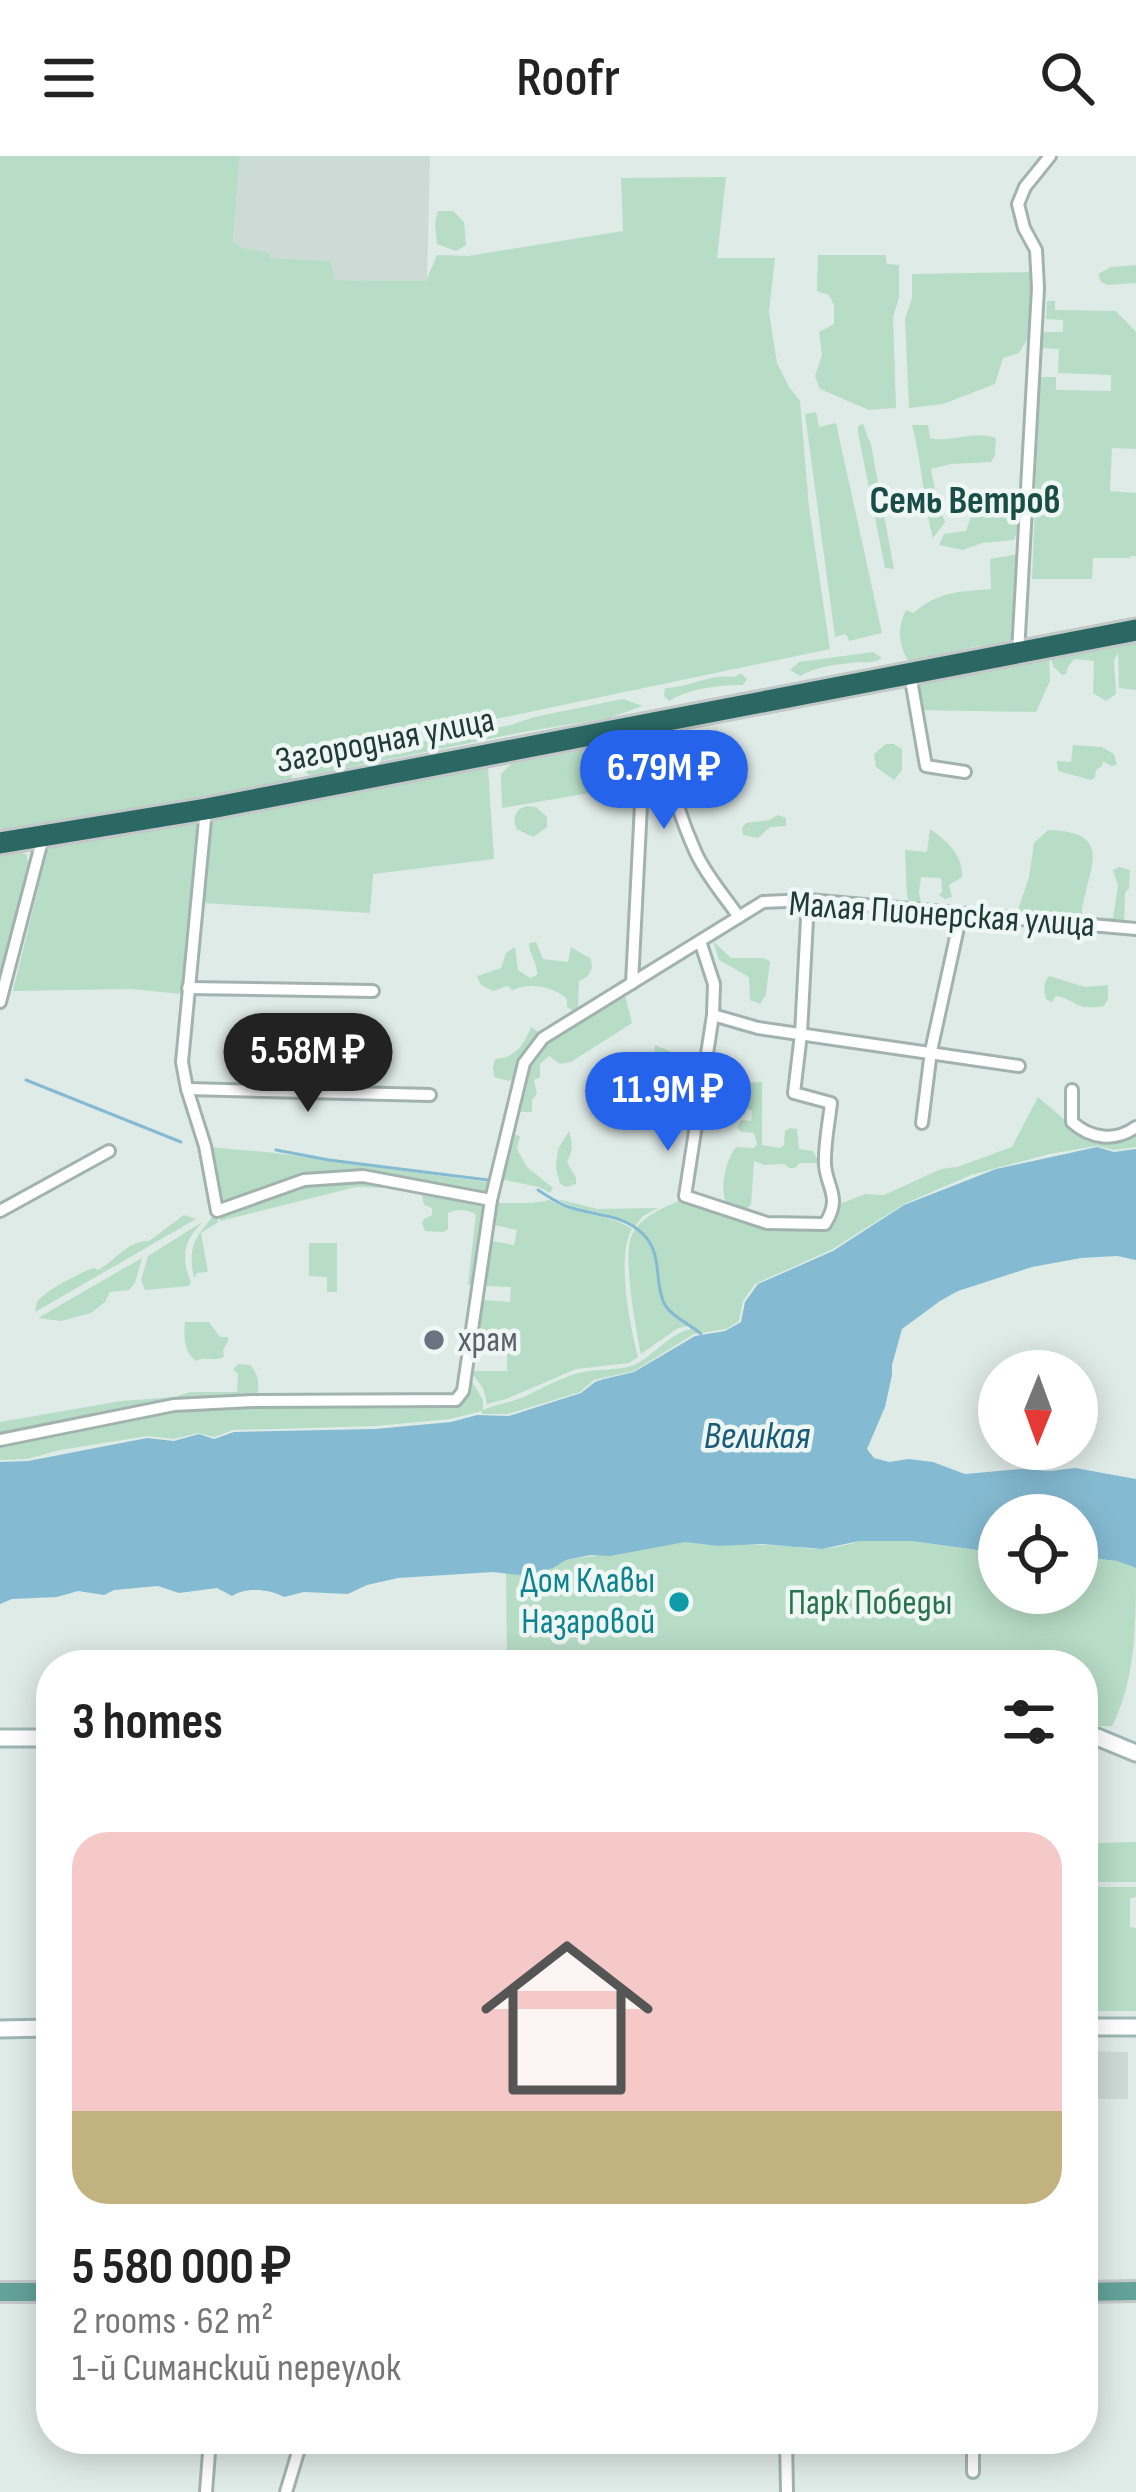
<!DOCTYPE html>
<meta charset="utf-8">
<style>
:root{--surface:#fff;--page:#f2f2f2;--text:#222;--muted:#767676;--accent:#2563eb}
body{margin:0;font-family:"Sofia Sans Condensed",sans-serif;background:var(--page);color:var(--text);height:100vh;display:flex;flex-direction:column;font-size:45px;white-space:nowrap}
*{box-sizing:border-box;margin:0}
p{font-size:39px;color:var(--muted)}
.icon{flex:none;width:66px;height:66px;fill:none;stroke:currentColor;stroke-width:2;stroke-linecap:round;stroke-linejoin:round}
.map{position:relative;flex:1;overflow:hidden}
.panel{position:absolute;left:36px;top:1494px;width:1062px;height:804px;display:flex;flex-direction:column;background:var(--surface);border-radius:48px;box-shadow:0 6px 30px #0003}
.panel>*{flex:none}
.needle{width:78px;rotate:181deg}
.tools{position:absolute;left:978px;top:1194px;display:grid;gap:24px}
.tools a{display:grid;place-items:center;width:120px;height:120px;border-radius:50%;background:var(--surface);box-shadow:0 6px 30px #0003;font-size:60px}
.price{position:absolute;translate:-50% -102px;padding:0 27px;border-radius:42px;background:var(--accent);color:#fff;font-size:39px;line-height:78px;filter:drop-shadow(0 3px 6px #0008)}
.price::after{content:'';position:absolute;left:50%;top:72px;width:36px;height:27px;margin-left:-18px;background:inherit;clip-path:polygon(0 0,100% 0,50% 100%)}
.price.current{background:#222;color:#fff}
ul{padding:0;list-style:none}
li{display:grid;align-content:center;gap:24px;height:636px;padding:0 36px}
li span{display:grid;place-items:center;height:372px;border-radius:36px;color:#555}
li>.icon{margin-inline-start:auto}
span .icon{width:216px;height:216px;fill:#fffc;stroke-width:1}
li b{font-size:51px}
h2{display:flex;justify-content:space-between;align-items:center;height:144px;padding:0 36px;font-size:51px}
header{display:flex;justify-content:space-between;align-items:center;height:156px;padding:0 36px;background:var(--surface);font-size:54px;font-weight:600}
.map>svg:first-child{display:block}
.built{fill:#cddbd6}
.green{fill:#b7ddc6}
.water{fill:#85bbd2}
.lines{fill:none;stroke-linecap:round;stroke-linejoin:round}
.stream{stroke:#85bbd2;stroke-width:3}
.street-casing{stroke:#a2b3af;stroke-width:16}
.secondary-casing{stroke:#9eb7b1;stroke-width:21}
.primary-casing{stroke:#c1c8c7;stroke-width:24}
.highway-casing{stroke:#c1c8c7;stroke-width:27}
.street{stroke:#fff;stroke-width:10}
.secondary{stroke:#fff;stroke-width:15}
.primary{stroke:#62a29a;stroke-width:18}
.highway{stroke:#2b6864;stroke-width:21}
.worship-dot{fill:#6b7280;stroke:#eff7f4;stroke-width:4.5}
.culture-dot{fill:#0f9aa8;stroke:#eff7f4;stroke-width:4.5}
.labels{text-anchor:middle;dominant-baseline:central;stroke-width:9;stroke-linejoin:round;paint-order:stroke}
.street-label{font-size:36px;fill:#203b37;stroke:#eff7f4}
.worship-label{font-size:36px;fill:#5b616d;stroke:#eff7f4;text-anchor:start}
.culture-label{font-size:36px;fill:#0d838f;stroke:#eff7f4;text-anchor:end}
.park-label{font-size:36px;fill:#297350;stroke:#eff7f4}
.neighbourhood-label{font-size:39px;font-weight:bold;fill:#1b4d48;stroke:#eff7f4}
.water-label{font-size:39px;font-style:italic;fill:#195b78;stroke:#eff7f4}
</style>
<header><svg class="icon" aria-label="menu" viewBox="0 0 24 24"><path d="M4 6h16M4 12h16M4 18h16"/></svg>Roofr<svg class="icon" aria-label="search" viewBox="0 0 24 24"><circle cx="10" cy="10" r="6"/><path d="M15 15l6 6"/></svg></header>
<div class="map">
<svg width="1136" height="2336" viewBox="0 0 1136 2336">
<rect width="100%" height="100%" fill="#dfebe7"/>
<!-- built -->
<g class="built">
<polygon points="240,0 430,0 427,125 335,124 331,105 269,102 269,97 242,92 233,85"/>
<polygon points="1083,1895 1128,1896 1128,1943 1083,1943"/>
</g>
<!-- green -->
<g class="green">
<polygon points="0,0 240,0 233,85 242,92 269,97 270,102 331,105 335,124 426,125 437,99 468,100 623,75 621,22 726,21 717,102 775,102 769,156 777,207 789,231 800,245 809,351 830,493 290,606 292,626 0,676"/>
<polygon points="438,55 453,55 464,66 466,89 456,95 437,88 435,67"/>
<polygon points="818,99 885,99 887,108 899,109 899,142 893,161 896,252 869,254 820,233 815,220 822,199 819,176 834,168 834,149 829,139 817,135"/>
<polygon points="1136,109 1136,127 1108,129 1101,126 1098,118 1111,111"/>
<polygon points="1033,116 1031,177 1019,197 1003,202 995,228 943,248 909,252 905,163 912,142 912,118"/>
<polygon points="1047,145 1055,145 1055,154 1116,155 1136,176 1136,293 1112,292 1110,335 1136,337 1136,400 1129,400 1131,402 1093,402 1092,423 1032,423 1040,221 1056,221 1056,234 1111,235 1111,219 1058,217 1059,193 1041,192 1041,176 1063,176 1063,164 1046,163"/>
<polygon points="816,256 819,271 836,267 882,477 849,485 846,478 835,481 805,258"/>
<polygon points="863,268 871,289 894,413 885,412 858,277 858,270"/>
<path d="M912 269H928L930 282C952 287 973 274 996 282L995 299 991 306 951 308 931 313C935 332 937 348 945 366L933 382C923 344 922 307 912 269Z"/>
<polygon points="1014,344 1022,351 1022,361 1014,384 982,387 963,394 939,389 944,378 966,375 971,361 982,352 998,353"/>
<path d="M1019 398 1017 481 996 491 978 490 909 506C898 488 897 472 906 454L913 457C940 435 957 436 991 433L990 403Z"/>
<polygon points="1136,476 1136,534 1119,532 1118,496 1114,505 1116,538 1106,545 1093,537 1094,505 1074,503 1068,511 1066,518 1062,519 1053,510 1050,497"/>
<path d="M873 496 882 502C870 509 865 505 851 507 834 509 815 511 800 520L790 514 799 506Z"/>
<polygon points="1049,500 1050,525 1036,556 914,554 907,528"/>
<path d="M741 517 747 523 743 529C720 529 690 532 669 545L664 540 665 532C689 532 711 517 735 521Z"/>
<polygon points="623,543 643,550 609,562 529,575 311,619 295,612 327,603 511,569 534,561"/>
<polygon points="631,585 638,592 636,629 502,652 501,618 511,608"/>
<polygon points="886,588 894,588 902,593 902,614 894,624 876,611 874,598"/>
<polygon points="1073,589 1102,591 1114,598 1117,609 1111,610 1103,605 1102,610 1096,614 1095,621 1091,624 1058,615 1057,605 1071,606"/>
<polygon points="488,611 494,703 373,718 370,757 203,747 211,662"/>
<polygon points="526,650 536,651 547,661 547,671 533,681 516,673 514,662 518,654"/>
<polygon points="778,659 786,662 786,670 770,671 758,682 743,679 742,672 746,667 769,664"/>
<polygon points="199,666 182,838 131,833 13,835 49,688"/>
<path d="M930 673C946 684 964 700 962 721L949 729 952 741 945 743 939 739 942 735 941 722 921 721 919 736 922 751C914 752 910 748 907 740L905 694 927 696Z"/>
<path d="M1048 674C1123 675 1081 723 1082 761L1113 762 1118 730 1113 714 1119 711 1130 714 1129 732 1125 737 1124 770 1016 760 1029 721 1034 687Z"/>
<polygon points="17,696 26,698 29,709 0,825 0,700"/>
<polygon points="713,785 731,802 763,802 770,805 766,838 760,848 750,844 749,821 719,804"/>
<path d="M536 786 543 803 568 806 571 791 591 803 592 812 588 820 579 825 578 851 573 855 567 851V843C554 830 528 826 513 834L507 830 493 835 481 829 477 820 501 812 506 797 515 791 518 814 530 822 537 819C538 807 529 798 529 787Z"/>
<path d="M1049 820 1085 831 1108 829V843L1104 850C1076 855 1079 845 1056 840L1052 846 1046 843C1044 834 1043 827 1049 820Z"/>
<polygon points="624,835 632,867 571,906 560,908 549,900 540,908 540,921 534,924 537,938 532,944 532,956 516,956 527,908 546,883"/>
<path d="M531 871 539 876C529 892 515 902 514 922L509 925 494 921 493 911 495 903C516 902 524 888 531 871Z"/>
<path d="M655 889 685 902 694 910 675 912 665 910 661 931 655 933C647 922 640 908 654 899Z"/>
<path d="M762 926V989L780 992 784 989 785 975 790 972 797 973 799 993 813 995 819 1007H800L795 1012H789L784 1008 765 1009 754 1005 751 1048 747 1053 740 1054 727 1049C719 1034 725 1005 736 991L754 992 757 988 754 977 742 976 737 972 741 964 751 965 752 955 739 949 738 931 744 927Z"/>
<path d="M1038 941 1079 976 1136 977V991L1114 994 1096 990 1049 998 971 1019 904 1048 831 1094 755 1128 743 1145 739 1165 726 1173 694 1178 634 1215 594 1224 580 1236 508 1258H482V1255L450 1263 376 1270 233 1274 214 1281 198 1277 174 1283 147 1280 60 1294 27 1303 0 1304V1287L174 1252 252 1247H457L467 1223 471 1224 483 1244V1254C497 1248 514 1246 528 1239 544 1231 571 1217 589 1215 602 1213 614 1214 627 1211 649 1207 666 1178 691 1173L689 1170 678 1172 641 1198C636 1173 623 1104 631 1081 639 1060 666 1051 685 1042L767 1069 826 1070 835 1050 865 1038 884 1039 941 1013 957 1011 1012 991Z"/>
<path d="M569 975C573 988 573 994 567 1006L576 1022V1028L567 1031 560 1028 556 1012 558 993Z"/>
<polygon points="511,978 520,980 517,993 527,1011 553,1032 550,1037 539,1031 500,1023"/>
<polygon points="208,991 276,997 493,1027 489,1041 364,1018 304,1022 218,1052"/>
<polygon points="363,1021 416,1033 356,1031 220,1065 218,1056 304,1026"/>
<path d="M421 1034 478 1046 483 1051 473 1129H468L476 1058C466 1054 458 1052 448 1057V1073L443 1076 425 1075 422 1067 424 1063 432 1059V1052L424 1049Z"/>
<path d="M557 1043 598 1053 658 1052 643 1060 635 1070C609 1053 582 1058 557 1043Z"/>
<path d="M550 1044C578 1061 606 1056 632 1073 616 1100 630 1170 638 1201L629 1207 576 1213 506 1243 487 1248 483 1232 470 1215H507V1190H476L484 1144 510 1146 511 1131 484 1130 492 1085 514 1089 517 1074 494 1069 497 1047H532Z"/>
<path d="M216 1057 218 1066 201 1077 208 1116 197 1117 194 1122C187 1090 196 1080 216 1057Z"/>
<path d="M184 1059 196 1063 35 1156C36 1153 36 1149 37 1146 44 1135 83 1115 94 1112L98 1114C115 1105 128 1084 149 1085Z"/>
<path d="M204 1065C184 1083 180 1101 191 1126L189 1130 145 1134 141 1124 148 1100Z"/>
<polygon points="309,1087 337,1087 337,1136 327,1136 327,1121 309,1120"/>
<polygon points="142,1102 135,1127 129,1134 110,1136 105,1146 91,1157 61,1165 38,1162"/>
<path d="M185 1166H209L220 1181H228V1185L223 1194 224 1201C214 1206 206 1200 196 1205 183 1194 184 1181 185 1166Z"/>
<path d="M239 1208 250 1209C258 1216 261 1232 256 1241L0 1280V1266L121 1245 175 1241 190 1236H237L238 1218 233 1213Z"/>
<path d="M859 1385H912L999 1397V1437H1077V1400L1117 1405 1136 1412C1136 1466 1136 1524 1112 1570H1083V1509H507L506 1417C529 1420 546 1417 566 1404L685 1386 718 1390 729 1388 794 1390C815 1396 838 1392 859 1385Z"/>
<polygon points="1136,1686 1136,1726 1096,1726 1096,1694 1099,1687"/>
<polygon points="1096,1731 1136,1731 1136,1741 1130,1742 1130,1771 1136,1772 1136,1855 1096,1855"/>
</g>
<!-- water -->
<path class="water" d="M1097 991 1114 996 1136 993V1104L1117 1100 1081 1102 1032 1111 958 1135 940 1145 902 1173 892 1209V1219L885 1251 867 1293 874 1302 889 1306 909 1303 933 1306 965 1318 1022 1313 1050 1315 1075 1312 1136 1323V1412L1117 1405 1077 1400V1359H999V1397L912 1385H859L822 1393 762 1388 718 1390 685 1386 610 1400 591 1399 566 1404 553 1412 529 1420 493 1416 398 1422 367 1429 348 1438 304 1436 284 1441C269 1433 246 1431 232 1440L217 1432 179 1437 158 1430 114 1434 104 1439 78 1435 57 1441 12 1443 0 1448V1306L28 1305 147 1282 174 1285 199 1278 214 1283 234 1276 375 1273 451 1266 477 1259 509 1260 581 1237 595 1226 604 1223 634 1216 695 1180 725 1175 741 1166 745 1146 758 1128 833 1095 904 1049 996 1013Z"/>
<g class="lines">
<!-- stream -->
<g class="stream">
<polyline points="26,924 181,986"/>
<polyline points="276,994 329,1004 488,1024"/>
<path d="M538 1034C549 1041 560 1049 572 1052 597 1060 623 1058 643 1078 664 1099 653 1127 665 1149 672 1161 690 1168 701 1178"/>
</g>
<!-- street casing -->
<g class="street-casing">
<g id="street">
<polyline points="1018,497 1038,132 1036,94 1024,72 1018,48 1025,31 1050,0"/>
<polyline points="910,518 926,610 965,616"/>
<path d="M663 565C664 610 677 655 696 697 706 719 725 741 739 761"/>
<polyline points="206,653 182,906 187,933 205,990 217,1055 304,1024 363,1020 491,1044"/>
<path d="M700 785 714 828 713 859 685 1040 767 1067 825 1068C842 1041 827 1033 825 1009 824 989 829 966 831 947L794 937 801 878 808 744"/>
<polyline points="632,827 645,569"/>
<polyline points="188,832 373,835"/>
<polyline points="0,846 43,681"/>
<polyline points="713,859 758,872 1019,910"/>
<polyline points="187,933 430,939"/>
<path d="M1072 934V966C1091 983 1115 986 1136 971"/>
<polyline points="922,967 931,895 961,758"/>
<polyline points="0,1055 109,995"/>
<polyline points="0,1284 174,1249 252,1245 456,1244 463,1235 491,1044 524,907 543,882 763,746 808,744 1136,773"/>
<polyline points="1087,1871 1090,1580"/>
<polyline points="786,2283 787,2336"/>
<polyline points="973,2316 973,2283"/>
<polyline points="206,2336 210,2283"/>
<polyline points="286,2336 302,2283"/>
</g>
</g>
<!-- secondary casing -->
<g class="secondary-casing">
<g id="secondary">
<polyline points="1083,1580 1097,1581 1136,1597"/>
<polyline points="0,1582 51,1582"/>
<polyline points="1083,1871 1136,1871"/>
<polyline points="0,1873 51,1872"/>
</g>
</g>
<!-- primary casing -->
<g class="primary-casing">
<g id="primary">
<polyline points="0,2136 51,2136"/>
<polyline points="1083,2136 1136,2135"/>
</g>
</g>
<!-- highway casing -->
<g class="highway-casing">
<polyline id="highway" points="0,687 206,653 1136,474"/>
</g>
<!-- street -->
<use href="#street" class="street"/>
<!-- secondary -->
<use href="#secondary" class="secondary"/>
<!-- primary -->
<use href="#primary" class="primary"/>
<!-- highway -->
<use href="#highway" class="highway"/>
</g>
<!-- markers -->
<circle class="worship-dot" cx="434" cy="1184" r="12"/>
<circle class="culture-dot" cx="679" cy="1446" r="12"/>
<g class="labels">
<!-- street labels -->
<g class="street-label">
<text transform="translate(385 585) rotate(-11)">Загородная улица</text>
<text transform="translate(942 759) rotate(4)">Малая Пионерская улица</text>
</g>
<!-- worship labels -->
<g class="worship-label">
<text x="458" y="1184">храм</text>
</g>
<!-- culture labels -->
<g class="culture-label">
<text x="655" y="1425">Дом Клавы<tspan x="655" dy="41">Назаровой</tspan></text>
</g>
<!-- park labels -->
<g class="park-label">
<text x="870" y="1447">Парк Победы</text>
</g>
<!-- neighbourhood labels -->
<g class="neighbourhood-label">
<text x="965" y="345">Семь Ветров</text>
</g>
<!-- water labels -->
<g class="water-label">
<text x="757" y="1280">Великая</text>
</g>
</g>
</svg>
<div class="tools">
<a><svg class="needle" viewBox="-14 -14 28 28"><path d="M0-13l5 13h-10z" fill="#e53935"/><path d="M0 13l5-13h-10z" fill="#767676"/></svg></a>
<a><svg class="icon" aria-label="locate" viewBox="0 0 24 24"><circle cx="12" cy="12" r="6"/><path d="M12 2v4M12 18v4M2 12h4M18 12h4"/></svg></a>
</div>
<b class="price" style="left:664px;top:676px">6.79M ₽</b>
<b class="price current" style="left:308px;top:959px">5.58M ₽</b>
<b class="price" style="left:668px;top:998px">11.9M ₽</b>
<section class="panel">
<h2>3 homes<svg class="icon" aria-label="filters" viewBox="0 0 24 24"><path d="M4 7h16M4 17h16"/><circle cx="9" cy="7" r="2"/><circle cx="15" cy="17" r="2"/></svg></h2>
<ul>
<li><span style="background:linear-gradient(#f6c9c9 75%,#c2b280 0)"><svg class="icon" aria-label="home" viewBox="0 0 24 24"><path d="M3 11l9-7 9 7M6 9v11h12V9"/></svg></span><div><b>5 580 000 ₽</b><p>2 rooms · 62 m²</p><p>1-й Симанский переулок</p></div></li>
</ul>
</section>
</div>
